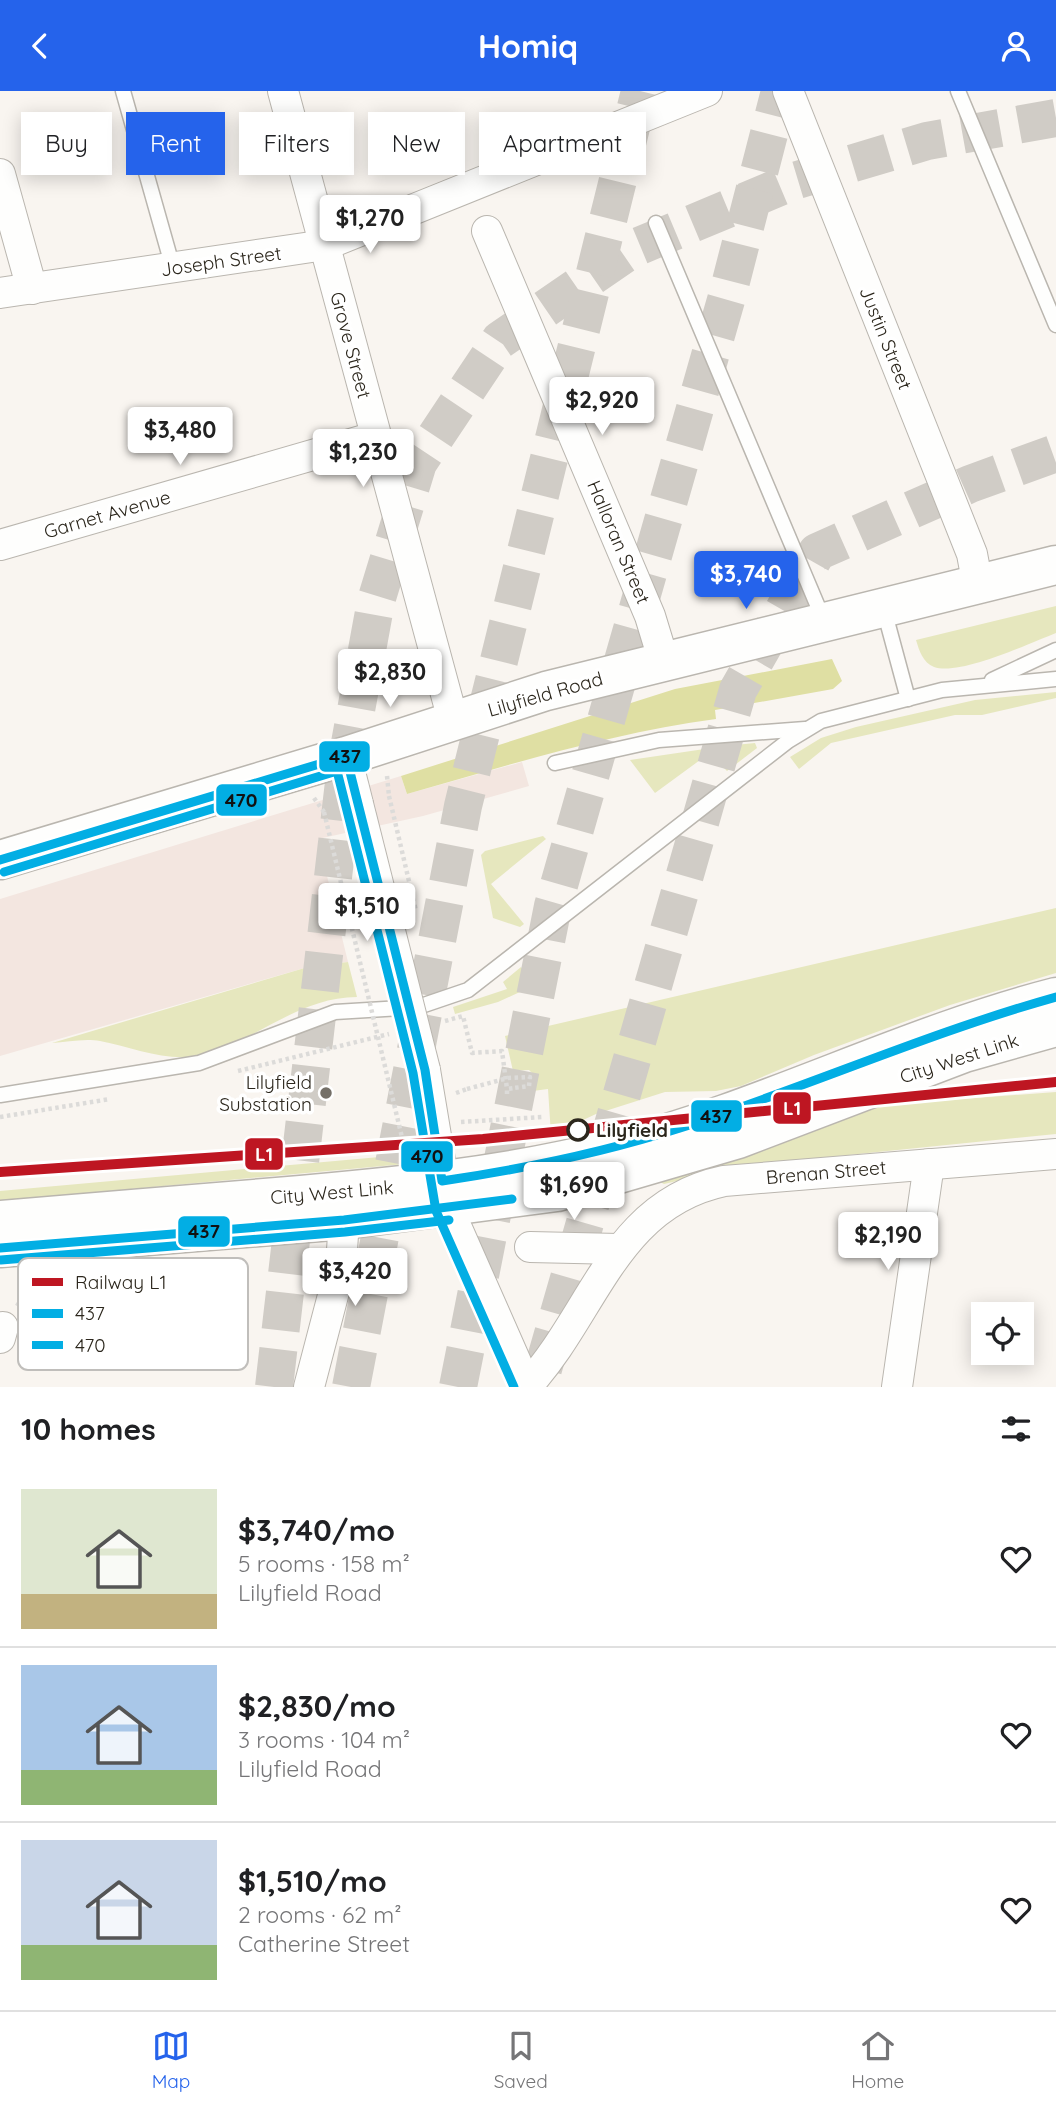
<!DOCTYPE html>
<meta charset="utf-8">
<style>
:root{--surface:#fff;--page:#f6f6f6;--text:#202124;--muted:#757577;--line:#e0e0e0;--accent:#2563eb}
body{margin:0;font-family:Quicksand,sans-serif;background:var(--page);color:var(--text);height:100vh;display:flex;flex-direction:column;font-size:26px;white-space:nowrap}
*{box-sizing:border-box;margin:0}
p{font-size:23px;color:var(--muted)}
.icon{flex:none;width:38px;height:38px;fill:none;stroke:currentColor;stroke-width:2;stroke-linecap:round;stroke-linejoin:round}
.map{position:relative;height:1296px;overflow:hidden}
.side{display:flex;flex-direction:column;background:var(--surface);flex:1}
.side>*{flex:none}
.top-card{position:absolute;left:21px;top:21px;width:700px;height:63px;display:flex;gap:14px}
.tools{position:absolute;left:971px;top:1211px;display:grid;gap:14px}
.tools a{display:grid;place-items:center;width:63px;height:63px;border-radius:0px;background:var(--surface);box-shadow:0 4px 18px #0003;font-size:35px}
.price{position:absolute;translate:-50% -60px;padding:0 16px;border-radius:7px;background:#fff;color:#222;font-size:23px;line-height:46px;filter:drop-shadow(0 2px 4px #0008)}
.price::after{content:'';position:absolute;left:50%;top:42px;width:21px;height:16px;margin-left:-10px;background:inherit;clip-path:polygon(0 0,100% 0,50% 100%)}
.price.on{background:var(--accent);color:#fff}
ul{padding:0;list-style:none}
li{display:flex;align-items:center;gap:21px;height:175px;padding:0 21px}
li+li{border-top:2px solid var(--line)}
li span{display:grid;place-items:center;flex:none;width:196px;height:140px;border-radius:0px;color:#555}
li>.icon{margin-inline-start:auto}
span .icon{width:84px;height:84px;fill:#fffc;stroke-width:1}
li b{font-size:30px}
h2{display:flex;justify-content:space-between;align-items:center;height:84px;padding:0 21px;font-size:30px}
.chip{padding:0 24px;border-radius:0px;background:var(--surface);box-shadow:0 4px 18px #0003;font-size:24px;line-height:63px}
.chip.on{background:var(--accent);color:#fff}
header{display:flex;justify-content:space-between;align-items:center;height:91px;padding:0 21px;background:var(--accent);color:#fff;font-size:32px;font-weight:700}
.dock{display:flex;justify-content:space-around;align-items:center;height:98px;border-top:2px solid var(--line);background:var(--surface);font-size:19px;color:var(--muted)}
.dock a{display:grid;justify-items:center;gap:4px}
.dock .on{color:var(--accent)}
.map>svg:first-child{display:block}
.industrial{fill:#f3e6e0}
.green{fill:#e6e7be}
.forest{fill:#dfdfa3}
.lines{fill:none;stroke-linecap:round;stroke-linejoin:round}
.motorway-tunnel{stroke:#d0ccc6;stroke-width:38;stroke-dasharray:38 19;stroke-linecap:butt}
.service-casing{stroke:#bab6af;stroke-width:17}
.minor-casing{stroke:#bab6af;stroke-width:32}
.secondary-casing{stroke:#bab6af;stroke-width:41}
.trunk-casing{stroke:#bab6af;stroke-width:41}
.path{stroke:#dcdbd9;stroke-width:4.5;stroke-dasharray:3.5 3.5;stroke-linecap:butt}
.service{stroke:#fefefd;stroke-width:14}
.minor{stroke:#fefefd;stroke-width:30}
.secondary{stroke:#fefefd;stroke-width:38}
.trunk{stroke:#fefefd;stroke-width:38}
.minor-bridge-casing{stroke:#bab6af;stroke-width:32;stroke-linecap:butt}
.path-bridge{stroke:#dcdbd9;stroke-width:4.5;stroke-dasharray:3.5 3.5;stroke-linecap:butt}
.minor-bridge{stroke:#fefefd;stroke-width:30}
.bus-1-casing{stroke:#fff;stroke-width:14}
.bus-2-casing{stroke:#fff;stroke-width:14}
.bus-1{stroke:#02aee4;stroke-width:9}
.bus-2{stroke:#02aee4;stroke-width:9}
.rail-1-casing{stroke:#fff;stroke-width:16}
.rail-1{stroke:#be1622;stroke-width:10}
.poi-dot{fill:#746f67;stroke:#fff;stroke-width:2.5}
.stop-dot{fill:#fff;stroke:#2c271d;stroke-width:3.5}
.labels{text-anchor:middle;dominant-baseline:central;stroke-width:7;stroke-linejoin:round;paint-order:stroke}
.street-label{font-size:19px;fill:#2c271d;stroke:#fff}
.poi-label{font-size:19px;fill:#2c271d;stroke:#fff;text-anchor:end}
.stop-label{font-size:19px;font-weight:bold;fill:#2c271d;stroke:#fff;text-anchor:start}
.key{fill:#fff;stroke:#c0bebb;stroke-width:2}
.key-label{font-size:19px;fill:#2c271d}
.line-badge{stroke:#fff;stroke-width:2.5}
.badge-label{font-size:19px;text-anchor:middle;font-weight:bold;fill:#fff}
.pale-badge-label{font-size:19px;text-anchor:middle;font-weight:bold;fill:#111}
</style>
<header><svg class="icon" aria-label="back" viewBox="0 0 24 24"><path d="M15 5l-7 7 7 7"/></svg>Homiq<svg class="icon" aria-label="person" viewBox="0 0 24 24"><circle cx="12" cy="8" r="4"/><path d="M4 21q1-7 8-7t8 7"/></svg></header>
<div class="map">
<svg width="1056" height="1296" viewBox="0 0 1056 1296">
<rect width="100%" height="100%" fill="#f9f5f0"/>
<!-- industrial -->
<polygon class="industrial" points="522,671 529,695 423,725 318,748 348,871 308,876 0,965 0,808 401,685 407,703"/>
<!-- green -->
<g class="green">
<path d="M1056 515V542C1030 552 960 585 934 576 923 572 919 559 916 549Z"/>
<polygon points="1056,601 1056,607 982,624 955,624 831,652 799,678 790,666 821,647 856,636 975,609"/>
<polygon points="755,652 757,657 727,680 723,676 730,671 730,659 735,654"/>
<polygon points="718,656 725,663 717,668 711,661 655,702 630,669"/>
<polygon points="543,745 546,748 491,793 524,833 520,836 493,827 481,764 485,760"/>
<polygon points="1056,817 1056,882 950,914 814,964 741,995 716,1000 665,1001 596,1023 551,1044 548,998 525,1001 534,997 534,984 529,979 513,980 505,945"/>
<path d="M348 871 357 906C301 906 259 947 207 963 170 973 136 957 100 950 85 947 67 951 52 952L308 876Z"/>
<polygon points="521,876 535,894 498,911 455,923 453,916 507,898 503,891"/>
<polygon points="1056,1001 1056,1043 741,1075 664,1093 658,1090 867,1015"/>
<polygon points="402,1064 405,1073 0,1110 0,1100"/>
</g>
<!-- forest -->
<path class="forest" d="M832 568 842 590 833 598 715 619 716 628C611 642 509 674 407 703L401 685 675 598Z"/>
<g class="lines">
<!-- motorway-tunnel -->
<g class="motorway-tunnel">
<polyline points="543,1278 738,599 817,461 970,393 1056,362"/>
<polyline points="274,1296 346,674 376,510 418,372 500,249 632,158 794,90 927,50 1056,27"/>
<polyline points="351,1296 463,715 640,0"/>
<polyline points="458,1296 553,815 728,202 780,0"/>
</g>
<!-- service casing -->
<g class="service-casing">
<g id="service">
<polyline points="123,0 173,177"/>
<polyline points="958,0 1056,234"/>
<polyline points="656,132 824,530"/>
<polyline points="884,519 908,608"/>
<polyline points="992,589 1056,559"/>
<polyline points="555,672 659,649 805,638"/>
<polyline points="0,1004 199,972 335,921 418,916 468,899 788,650 821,630 942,599 1056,588"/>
</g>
</g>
<!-- minor casing -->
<g class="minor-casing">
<g id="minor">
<polyline points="283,0 453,629"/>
<polyline points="788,0 972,463 978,495"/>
<polyline points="0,83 32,198"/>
<polyline points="487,140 650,525 664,571"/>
<polyline points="0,202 325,154 707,0"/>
<polyline points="0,454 375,346"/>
<polyline points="346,665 358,713"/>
<polyline points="425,979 448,1117 527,1296"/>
<polyline points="530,1156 619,1158"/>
<polyline points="0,1247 3,1236"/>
<path d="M527 1295C594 1223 614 1113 724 1090L1056 1063"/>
<polyline points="309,1296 341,1174 344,1129"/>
<polyline points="897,1296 929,1073"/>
</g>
</g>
<!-- secondary casing -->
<g class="secondary-casing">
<polyline id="secondary" points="0,769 346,665 546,600 1056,474"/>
</g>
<!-- trunk casing -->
<g class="trunk-casing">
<g id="trunk">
<path d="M0 1129C92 1121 185 1114 277 1106 390 1096 502 1086 612 1058 764 1019 904 945 1056 906"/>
<polyline points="0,1157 344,1129 557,1101 738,1048 964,962 1056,936"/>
</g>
</g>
<!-- path -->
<g class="path">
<polyline points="387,685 389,705"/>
<polyline points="314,707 324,721"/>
<polyline points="445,930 463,925 472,962 502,960 507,998"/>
<polyline points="238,980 389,943"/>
<polyline points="456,1002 467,998"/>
<polyline points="507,1003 507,998 514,997"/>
<polyline points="0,1026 110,1008"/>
<polyline points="461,1031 542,1026"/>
<polyline points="17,1215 30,1195 30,1186"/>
</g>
<!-- service -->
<use href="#service" class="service"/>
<!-- minor -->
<use href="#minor" class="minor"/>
<!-- secondary -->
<use href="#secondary" class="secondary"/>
<!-- trunk -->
<use href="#trunk" class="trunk"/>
<!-- minor-bridge casing -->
<g class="minor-bridge-casing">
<polyline id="minor-bridge" points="358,713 425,979"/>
</g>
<!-- path-bridge -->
<g class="path-bridge">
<polyline points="389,705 416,820"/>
<polyline points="324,721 406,1063"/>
<polyline points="467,998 508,987 530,986 529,995 514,997"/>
</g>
<!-- minor-bridge -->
<use href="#minor-bridge" class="minor-bridge"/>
<!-- bus-1 casing -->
<g class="bus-1-casing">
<g id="bus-1">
<path d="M0 769 346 665 425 979 442 1090C523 1078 602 1062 680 1037 807 996 928 942 1056 906"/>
<polyline points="0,1157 344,1129 512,1108"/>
</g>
</g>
<!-- bus-2 casing -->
<g class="bus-2-casing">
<g id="bus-2">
<polyline points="4,781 337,680 413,982 436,1120 514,1296"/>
<polyline points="1,1169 345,1141 449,1129"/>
</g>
</g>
<!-- bus-1 -->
<use href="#bus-1" class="bus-1"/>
<!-- bus-2 -->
<use href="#bus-2" class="bus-2"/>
<!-- rail-1 casing -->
<g class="rail-1-casing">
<polyline id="rail-1" points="0,1081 483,1048 1056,991"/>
</g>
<!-- rail-1 -->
<use href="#rail-1" class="rail-1"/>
</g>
<!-- markers -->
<circle class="poi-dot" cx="326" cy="1002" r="7"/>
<circle class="stop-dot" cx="578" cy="1039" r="10"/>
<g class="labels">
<!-- street labels -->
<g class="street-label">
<text transform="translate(221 170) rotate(-8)">Joseph Street</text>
<text transform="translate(886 247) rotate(68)">Justin Street</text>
<text transform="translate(351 254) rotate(75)">Grove Street</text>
<text transform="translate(107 423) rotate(-16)">Garnet Avenue</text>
<text transform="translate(619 451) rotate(67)">Halloran Street</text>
<text transform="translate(545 603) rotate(-16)">Lilyfield Road</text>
<text transform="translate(959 967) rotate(-18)">City West Link</text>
<text transform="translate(826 1081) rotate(-5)">Brenan Street</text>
<text transform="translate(332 1101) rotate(-5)">City West Link</text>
</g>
<!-- poi labels -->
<g class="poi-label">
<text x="312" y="991">Lilyfield<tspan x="312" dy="22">Substation</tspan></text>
</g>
<!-- stop labels -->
<g class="stop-label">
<text x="596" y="1039">Lilyfield</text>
</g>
</g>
<!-- legend -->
<rect x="18" y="1167" width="230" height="112" rx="10" class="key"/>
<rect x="32" y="1187" width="31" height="8" fill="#be1622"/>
<rect x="32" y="1218" width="31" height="9" fill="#02aee4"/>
<rect x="32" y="1250" width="31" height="8" fill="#02aee4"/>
<g class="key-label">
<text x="75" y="1198">Railway L1</text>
<text x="75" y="1229">437</text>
<text x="75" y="1261">470</text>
</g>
<g class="line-badge">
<rect x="318" y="649" width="53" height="33" rx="7" fill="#02aee4"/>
<rect x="215" y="692" width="53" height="34" rx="7" fill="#02aee4"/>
<rect x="772" y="1000" width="40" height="34" rx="7" fill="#be1622"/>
<rect x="690" y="1008" width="53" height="34" rx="7" fill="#02aee4"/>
<rect x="244" y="1046" width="40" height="34" rx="7" fill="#be1622"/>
<rect x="400" y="1049" width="54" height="33" rx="7" fill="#02aee4"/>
<rect x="177" y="1124" width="54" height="33" rx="7" fill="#02aee4"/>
</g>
<g class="badge-label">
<text x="792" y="1024">L1</text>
<text x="264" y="1070">L1</text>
</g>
<g class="pale-badge-label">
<text x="345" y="672">437</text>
<text x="241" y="716">470</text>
<text x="716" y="1032">437</text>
<text x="427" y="1072">470</text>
<text x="204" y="1147">437</text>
</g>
</svg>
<div class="tools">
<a><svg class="icon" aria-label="locate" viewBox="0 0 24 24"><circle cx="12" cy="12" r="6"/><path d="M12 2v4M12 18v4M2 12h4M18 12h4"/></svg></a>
</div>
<b class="price" style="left:370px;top:164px">$1,270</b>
<b class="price" style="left:602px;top:346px">$2,920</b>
<b class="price" style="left:180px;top:376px">$3,480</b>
<b class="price" style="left:363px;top:398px">$1,230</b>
<b class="price on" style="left:746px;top:520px">$3,740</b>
<b class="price" style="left:390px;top:618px">$2,830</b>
<b class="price" style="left:367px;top:852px">$1,510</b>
<b class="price" style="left:574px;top:1131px">$1,690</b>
<b class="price" style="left:888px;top:1181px">$2,190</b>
<b class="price" style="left:355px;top:1217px">$3,420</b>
<div class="top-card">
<a class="chip">Buy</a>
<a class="chip on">Rent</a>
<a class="chip">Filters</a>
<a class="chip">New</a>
<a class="chip">Apartment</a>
</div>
</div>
<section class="side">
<h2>10 homes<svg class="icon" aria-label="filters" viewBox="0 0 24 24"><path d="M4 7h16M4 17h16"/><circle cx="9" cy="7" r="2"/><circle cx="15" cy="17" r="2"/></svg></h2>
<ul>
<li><span style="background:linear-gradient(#dfe7d0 75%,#c2b280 0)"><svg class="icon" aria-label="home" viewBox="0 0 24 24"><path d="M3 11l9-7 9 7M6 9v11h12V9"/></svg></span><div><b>$3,740/mo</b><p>5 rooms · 158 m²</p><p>Lilyfield Road</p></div><svg class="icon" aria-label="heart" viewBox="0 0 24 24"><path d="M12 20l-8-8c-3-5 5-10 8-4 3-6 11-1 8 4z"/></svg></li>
<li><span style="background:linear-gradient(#a9c7e8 75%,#8fb573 0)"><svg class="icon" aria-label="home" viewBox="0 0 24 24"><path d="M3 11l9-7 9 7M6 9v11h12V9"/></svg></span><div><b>$2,830/mo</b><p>3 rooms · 104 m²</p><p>Lilyfield Road</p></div><svg class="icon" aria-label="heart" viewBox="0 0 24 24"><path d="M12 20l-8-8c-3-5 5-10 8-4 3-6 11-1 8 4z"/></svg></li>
<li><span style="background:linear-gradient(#c9d6e8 75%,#8fb573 0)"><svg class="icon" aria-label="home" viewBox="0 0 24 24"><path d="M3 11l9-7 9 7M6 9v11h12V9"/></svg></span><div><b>$1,510/mo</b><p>2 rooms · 62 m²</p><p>Catherine Street</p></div><svg class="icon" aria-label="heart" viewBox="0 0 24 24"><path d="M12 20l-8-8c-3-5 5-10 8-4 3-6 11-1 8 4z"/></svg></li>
</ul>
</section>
<nav class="dock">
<a class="on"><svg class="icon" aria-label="map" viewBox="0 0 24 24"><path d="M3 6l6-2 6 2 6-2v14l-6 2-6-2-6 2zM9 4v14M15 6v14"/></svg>Map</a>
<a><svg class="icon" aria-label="saved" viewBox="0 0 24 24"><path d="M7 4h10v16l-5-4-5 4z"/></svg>Saved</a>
<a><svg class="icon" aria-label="home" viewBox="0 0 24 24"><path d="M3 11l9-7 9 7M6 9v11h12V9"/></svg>Home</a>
</nav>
